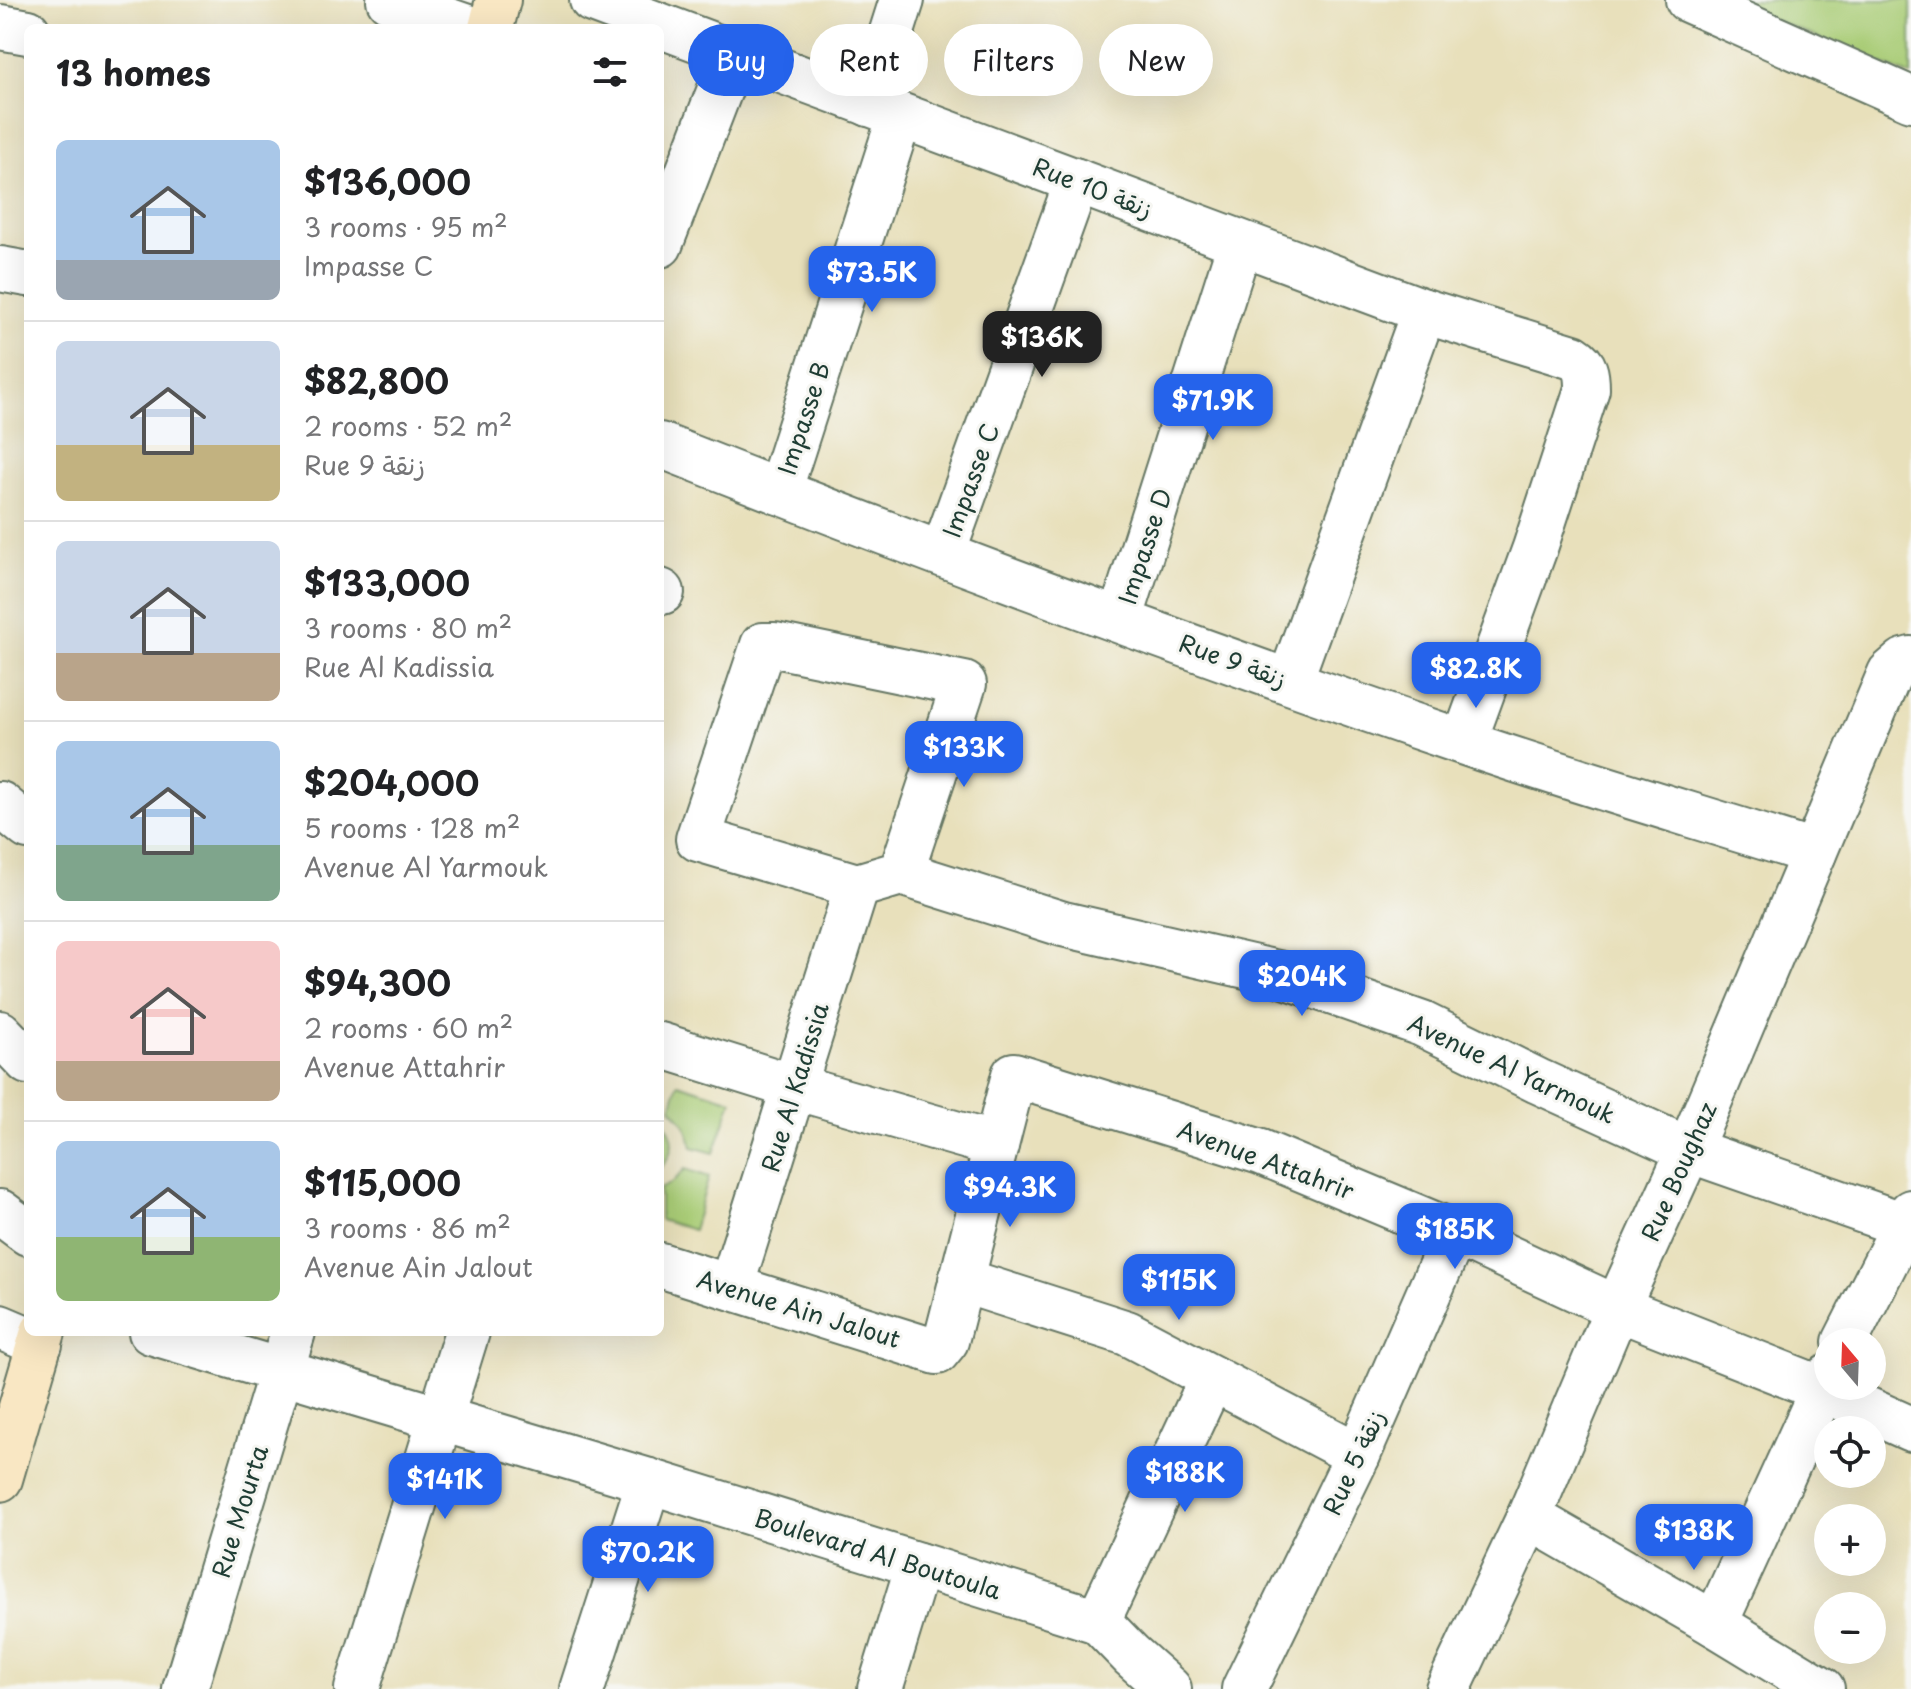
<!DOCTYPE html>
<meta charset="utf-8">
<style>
:root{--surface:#fff;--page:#f2f2f2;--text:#202124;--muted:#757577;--line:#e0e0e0;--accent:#2563eb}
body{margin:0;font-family:"Playpen Sans","Playpen Sans Arabic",sans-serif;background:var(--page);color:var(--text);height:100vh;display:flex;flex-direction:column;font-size:30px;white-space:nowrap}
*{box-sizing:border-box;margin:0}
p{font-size:26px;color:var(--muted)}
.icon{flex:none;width:44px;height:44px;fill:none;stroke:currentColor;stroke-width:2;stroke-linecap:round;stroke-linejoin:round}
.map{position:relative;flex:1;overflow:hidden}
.drawer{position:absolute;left:24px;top:24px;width:640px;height:1312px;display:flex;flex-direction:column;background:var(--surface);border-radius:12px;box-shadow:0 8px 32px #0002}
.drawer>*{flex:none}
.top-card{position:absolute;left:688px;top:24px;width:760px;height:72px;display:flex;gap:16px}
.needle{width:52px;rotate:341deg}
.controls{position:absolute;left:1814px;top:1328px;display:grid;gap:16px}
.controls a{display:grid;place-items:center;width:72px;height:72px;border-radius:50%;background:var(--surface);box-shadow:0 8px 32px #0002;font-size:40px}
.price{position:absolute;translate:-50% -68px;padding:0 18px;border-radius:16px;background:var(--accent);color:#fff;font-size:26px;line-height:52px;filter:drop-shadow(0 2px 4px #0008)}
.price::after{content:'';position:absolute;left:50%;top:48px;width:24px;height:18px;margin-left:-12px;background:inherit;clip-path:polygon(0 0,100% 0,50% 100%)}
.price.active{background:#222;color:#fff}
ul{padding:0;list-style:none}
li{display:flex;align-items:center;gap:24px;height:200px;padding:0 32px}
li+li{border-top:2px solid var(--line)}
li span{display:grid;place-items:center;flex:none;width:224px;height:160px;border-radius:12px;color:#555}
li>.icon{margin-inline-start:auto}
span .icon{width:96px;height:96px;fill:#fffc;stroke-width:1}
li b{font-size:34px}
h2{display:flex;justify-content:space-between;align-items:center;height:96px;padding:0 32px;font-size:34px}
.tag{padding:0 28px;border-radius:36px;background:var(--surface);box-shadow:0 8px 32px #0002;font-size:28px;line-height:72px}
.tag.active{background:var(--accent);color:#fff}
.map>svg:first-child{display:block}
.green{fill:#a9cc76;stroke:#648455;stroke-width:2}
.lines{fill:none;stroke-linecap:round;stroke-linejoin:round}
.street-casing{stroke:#657663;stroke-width:48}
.secondary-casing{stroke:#657663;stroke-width:48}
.street{stroke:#fff;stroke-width:44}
.secondary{stroke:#f9e7c3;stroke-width:44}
.labels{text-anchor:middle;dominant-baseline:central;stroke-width:6;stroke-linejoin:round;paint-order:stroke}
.street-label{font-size:24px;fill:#1f3d34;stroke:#f6f6f2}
</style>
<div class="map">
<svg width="1911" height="1689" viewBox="0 0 1911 1689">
<rect width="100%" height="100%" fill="#f6f6f2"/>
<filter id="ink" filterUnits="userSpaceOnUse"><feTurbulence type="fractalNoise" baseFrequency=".0125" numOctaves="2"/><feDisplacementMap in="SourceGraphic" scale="16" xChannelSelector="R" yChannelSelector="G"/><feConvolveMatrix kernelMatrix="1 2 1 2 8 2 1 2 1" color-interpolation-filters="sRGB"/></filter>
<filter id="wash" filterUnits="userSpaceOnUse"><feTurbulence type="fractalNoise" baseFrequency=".006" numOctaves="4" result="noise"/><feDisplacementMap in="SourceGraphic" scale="32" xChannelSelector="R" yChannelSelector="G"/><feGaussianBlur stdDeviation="1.8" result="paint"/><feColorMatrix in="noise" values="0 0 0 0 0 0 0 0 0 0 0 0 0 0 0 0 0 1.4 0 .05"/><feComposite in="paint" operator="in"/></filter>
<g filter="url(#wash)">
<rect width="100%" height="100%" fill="#e8e0bb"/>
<!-- green -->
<g class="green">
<polygon points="1725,0 1911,0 1911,76"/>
<path d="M678 1083 732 1100 714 1153 692 1147C689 1129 683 1120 671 1108Z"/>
<path d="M660 1117C676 1133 676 1152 660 1168Z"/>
<polygon points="685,1169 709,1177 693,1230 660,1220 660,1189 674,1181"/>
</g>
</g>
<g filter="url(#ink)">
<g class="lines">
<!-- street casing -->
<g class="street-casing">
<g id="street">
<polyline points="389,0 470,28"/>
<path d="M592 0 1424 311 1573 357C1586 365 1587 374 1587 389L1535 548 1464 742"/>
<polyline points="1688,0 1911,99"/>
<polyline points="0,27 28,32"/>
<polyline points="869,104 902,0"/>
<polyline points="660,245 734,53"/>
<polyline points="0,269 28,274"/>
<path d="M660 445C925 550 1192 650 1462 742 1578 782 1697 816 1814 853"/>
<polyline points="779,492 900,116"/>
<polyline points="943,553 1077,181"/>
<polyline points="660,591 662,592"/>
<polyline points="1120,620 1240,243"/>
<polyline points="1290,681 1424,311"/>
<polyline points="0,804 28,827"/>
<polyline points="901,873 964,684 775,645 763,645 698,839 857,886 901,873 1063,924 1277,973 1422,1024 1538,1081 1689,1150 1904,1225"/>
<polyline points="0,1033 28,1062"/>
<polyline points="660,1045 794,1087 996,1145"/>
<polyline points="0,1212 28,1233"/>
<polyline points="660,1265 937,1352 946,1341 1014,1075 1261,1152 1455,1233 1617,1308 1822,1389 1911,1429"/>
<polyline points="961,1280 1127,1333 1358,1455"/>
<polyline points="731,1287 857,886"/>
<polyline points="0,1327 40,1344"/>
<polyline points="151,1332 649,1481 1098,1621 1131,1655 1169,1689"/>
<polyline points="1845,1342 1911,1212"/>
<polyline points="1529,1517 1715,1624 1822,1689"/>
<polyline points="1098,1621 1212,1378"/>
<polyline points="1715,1624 1828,1377"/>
<polyline points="185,1689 293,1332"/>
<polyline points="357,1689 467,1332"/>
<polyline points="582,1689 649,1481"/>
<polyline points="880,1689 918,1565"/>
<polyline points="1244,1689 1358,1455 1455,1233"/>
<polyline points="1448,1689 1529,1517 1617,1308 1689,1150 1890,673 1904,661 1911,659"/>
</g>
</g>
<!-- secondary casing -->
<g class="secondary-casing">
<g id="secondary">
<polyline points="491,28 498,0"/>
<polyline points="0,1479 43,1332"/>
</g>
</g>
<!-- street -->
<use href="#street" class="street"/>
<!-- secondary -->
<use href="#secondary" class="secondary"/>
</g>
</g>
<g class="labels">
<!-- street labels -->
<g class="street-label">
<text transform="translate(1093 187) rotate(21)">Rue 10 زنقة</text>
<text transform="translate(803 418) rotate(-72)">Impasse B</text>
<text transform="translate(970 480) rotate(-70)">Impasse C</text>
<text transform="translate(1144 546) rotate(-72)">Impasse D</text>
<text transform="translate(1233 660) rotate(20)">Rue 9 زنقة</text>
<text transform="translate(1512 1068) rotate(25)">Avenue Al Yarmouk</text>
<text transform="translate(794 1087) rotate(-73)">Rue Al Kadissia</text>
<text transform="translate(1266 1159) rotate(20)">Avenue Attahrir</text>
<text transform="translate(1678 1171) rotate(-66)">Rue Boughaz</text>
<text transform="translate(799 1308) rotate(17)">Avenue Ain Jalout</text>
<text transform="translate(1353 1462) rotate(-65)">Rue 5 زنقة</text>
<text transform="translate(239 1511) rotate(-73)">Rue Mourta</text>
<text transform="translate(878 1553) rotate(17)">Boulevard Al Boutoula</text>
</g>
</g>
</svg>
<div class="controls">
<a><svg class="needle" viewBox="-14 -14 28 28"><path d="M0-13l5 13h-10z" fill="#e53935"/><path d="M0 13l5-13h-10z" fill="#757577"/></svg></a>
<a><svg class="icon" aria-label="locate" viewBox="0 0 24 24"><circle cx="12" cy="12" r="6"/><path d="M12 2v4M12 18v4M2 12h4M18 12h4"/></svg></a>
<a>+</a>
<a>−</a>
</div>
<b class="price" style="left:872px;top:314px">$73.5K</b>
<b class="price active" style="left:1042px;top:379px">$136K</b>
<b class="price" style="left:1213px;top:442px">$71.9K</b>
<b class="price" style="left:1476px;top:710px">$82.8K</b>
<b class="price" style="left:964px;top:789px">$133K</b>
<b class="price" style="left:1302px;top:1018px">$204K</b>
<b class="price" style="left:1010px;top:1229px">$94.3K</b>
<b class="price" style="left:1455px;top:1271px">$185K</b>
<b class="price" style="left:1179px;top:1322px">$115K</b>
<b class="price" style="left:1185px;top:1514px">$188K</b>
<b class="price" style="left:445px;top:1521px">$141K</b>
<b class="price" style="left:1694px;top:1572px">$138K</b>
<b class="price" style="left:648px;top:1594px">$70.2K</b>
<div class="top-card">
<a class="tag active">Buy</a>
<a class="tag">Rent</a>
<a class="tag">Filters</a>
<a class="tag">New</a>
</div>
<section class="drawer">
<h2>13 homes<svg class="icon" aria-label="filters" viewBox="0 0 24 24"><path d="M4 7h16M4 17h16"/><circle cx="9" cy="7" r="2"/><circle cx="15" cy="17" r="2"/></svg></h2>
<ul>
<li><span style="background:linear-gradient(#a9c7e8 75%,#9aa5b1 0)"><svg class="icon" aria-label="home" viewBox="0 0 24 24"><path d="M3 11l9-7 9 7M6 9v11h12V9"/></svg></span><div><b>$136,000</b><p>3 rooms · 95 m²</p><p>Impasse C</p></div></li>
<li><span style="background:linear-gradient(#c9d6e8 65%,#c2b280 0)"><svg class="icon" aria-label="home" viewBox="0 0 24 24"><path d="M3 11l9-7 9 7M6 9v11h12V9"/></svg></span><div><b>$82,800</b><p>2 rooms · 52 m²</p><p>Rue 9 زنقة</p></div></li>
<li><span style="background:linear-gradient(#c9d6e8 70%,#b9a48a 0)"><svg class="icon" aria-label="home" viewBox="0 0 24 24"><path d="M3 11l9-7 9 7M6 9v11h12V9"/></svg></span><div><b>$133,000</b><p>3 rooms · 80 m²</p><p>Rue Al Kadissia</p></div></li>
<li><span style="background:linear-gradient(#a9c7e8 65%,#7fa58c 0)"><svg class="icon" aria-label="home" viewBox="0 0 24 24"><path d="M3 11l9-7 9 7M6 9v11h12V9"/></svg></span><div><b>$204,000</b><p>5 rooms · 128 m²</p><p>Avenue Al Yarmouk</p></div></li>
<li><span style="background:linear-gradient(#f6c9c9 75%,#b9a48a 0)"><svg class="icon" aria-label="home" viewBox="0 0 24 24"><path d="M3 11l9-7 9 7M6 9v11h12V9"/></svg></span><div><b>$94,300</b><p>2 rooms · 60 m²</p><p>Avenue Attahrir</p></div></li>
<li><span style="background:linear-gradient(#a9c7e8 60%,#8fb573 0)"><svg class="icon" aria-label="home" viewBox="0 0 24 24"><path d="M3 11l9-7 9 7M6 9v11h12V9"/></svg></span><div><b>$115,000</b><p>3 rooms · 86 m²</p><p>Avenue Ain Jalout</p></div></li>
</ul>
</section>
</div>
